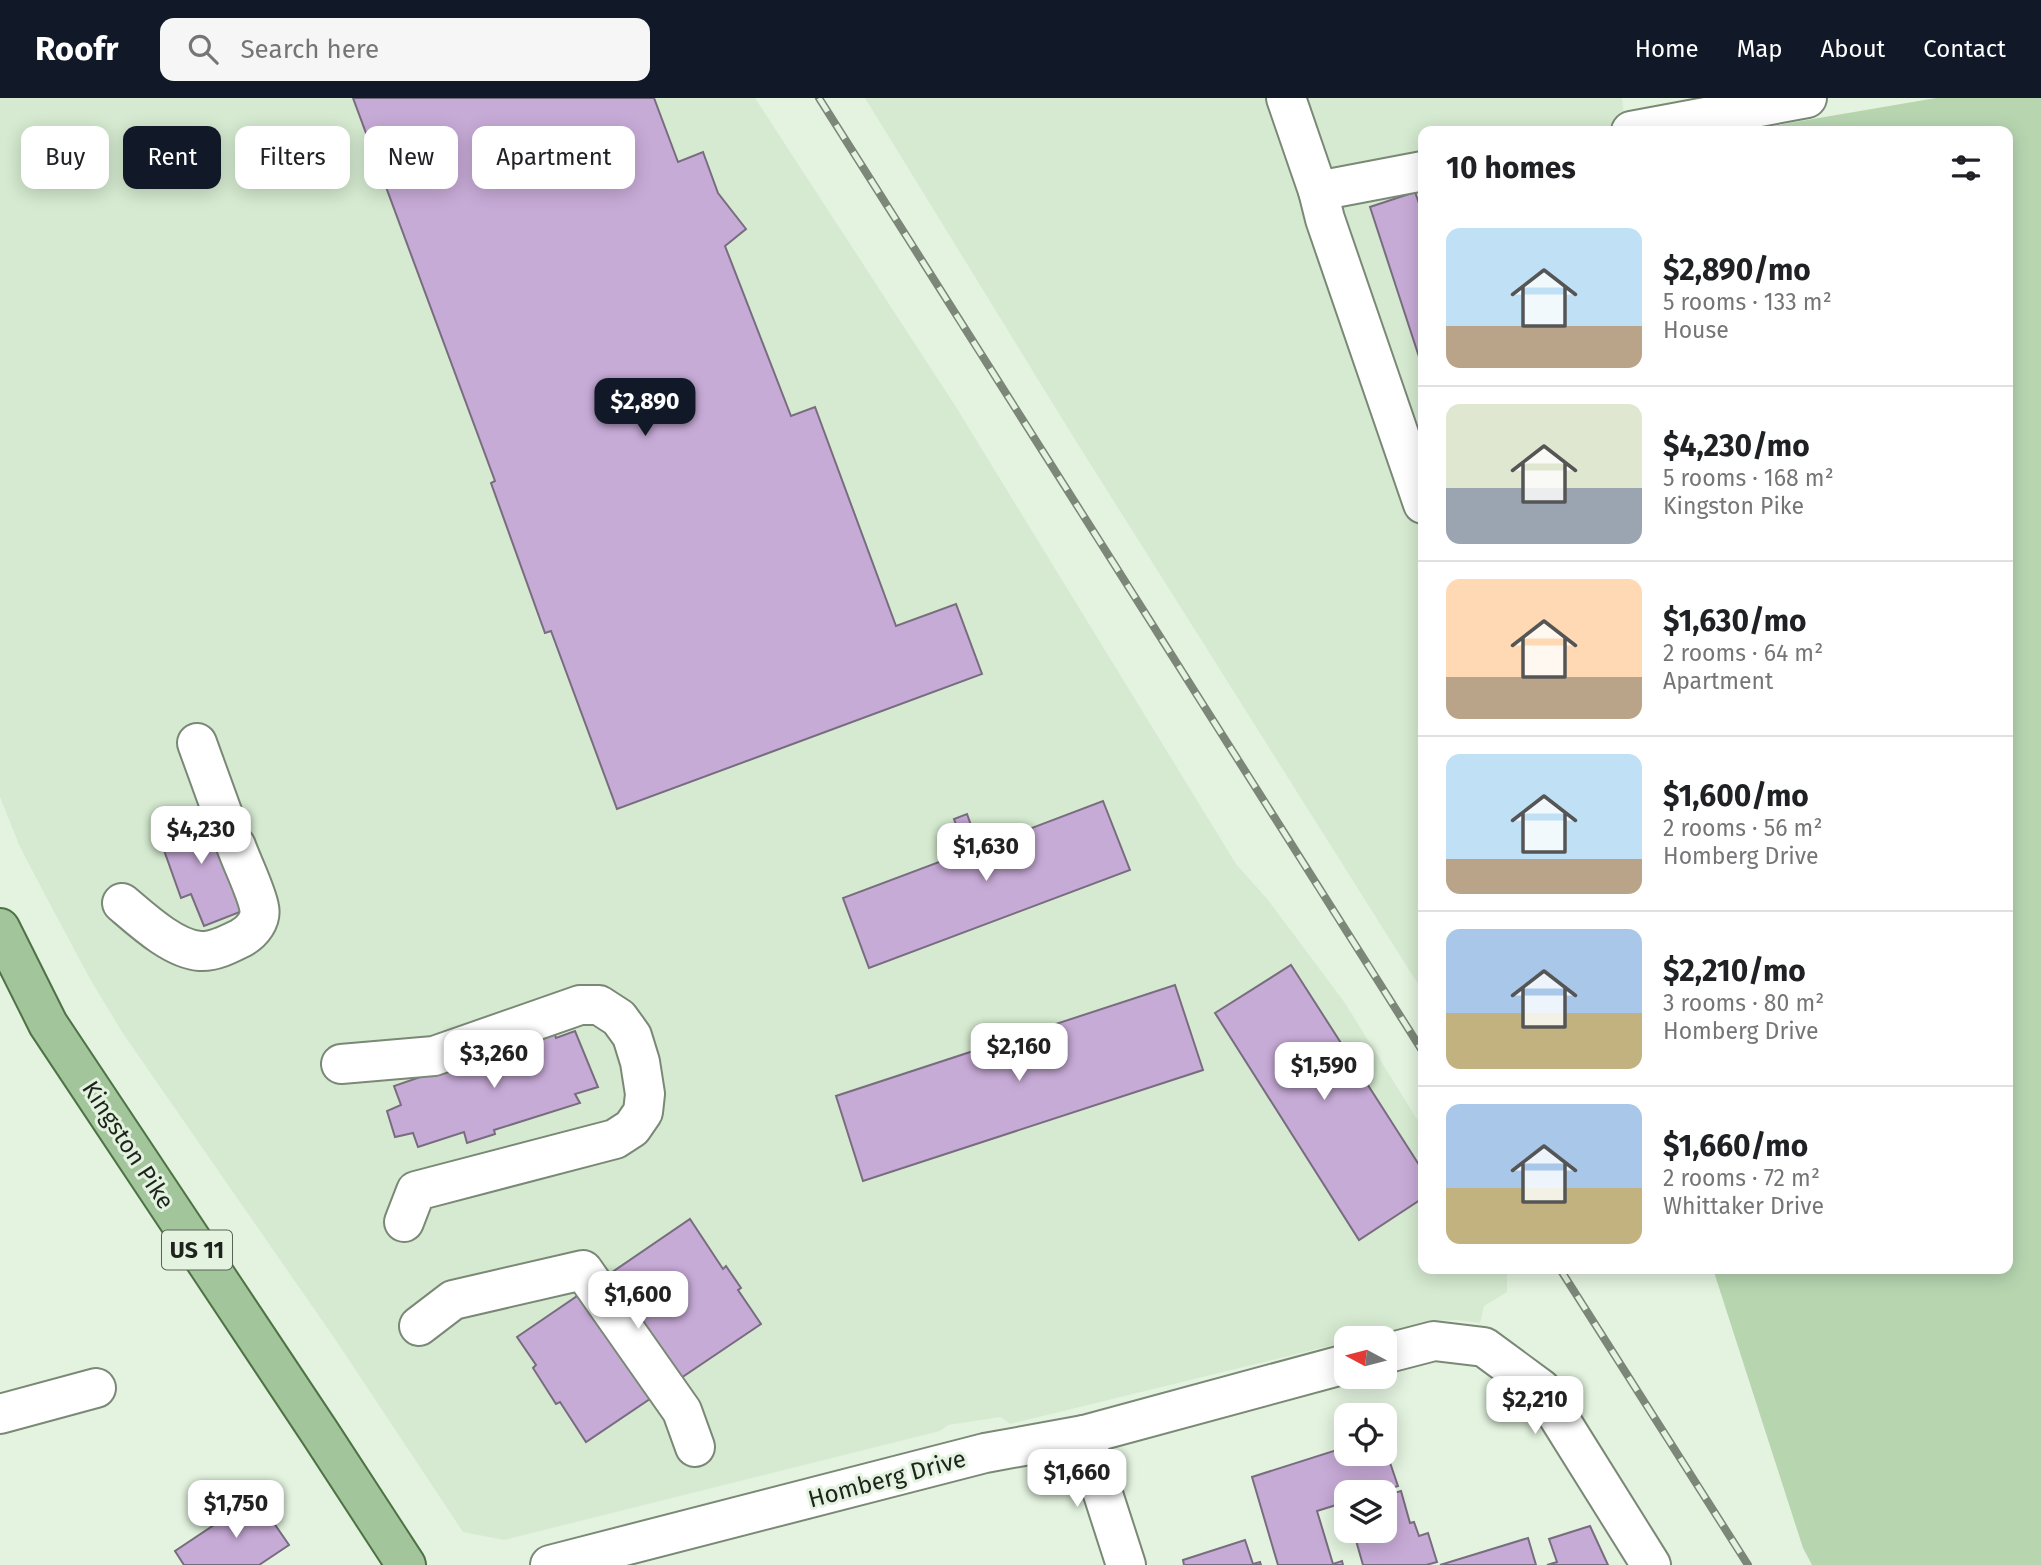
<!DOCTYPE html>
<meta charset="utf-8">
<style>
:root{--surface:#fff;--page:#f6f6f6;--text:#202124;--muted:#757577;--line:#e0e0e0;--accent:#111827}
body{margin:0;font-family:"Fira Sans",sans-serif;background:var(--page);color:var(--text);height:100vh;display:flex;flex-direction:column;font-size:26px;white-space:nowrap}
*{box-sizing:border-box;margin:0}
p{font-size:23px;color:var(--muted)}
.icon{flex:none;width:38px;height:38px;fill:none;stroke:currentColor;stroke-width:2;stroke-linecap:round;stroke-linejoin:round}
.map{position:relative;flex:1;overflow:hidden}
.details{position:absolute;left:1418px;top:28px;width:595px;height:1148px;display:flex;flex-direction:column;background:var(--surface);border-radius:14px;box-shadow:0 4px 18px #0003}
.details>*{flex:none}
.hud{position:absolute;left:21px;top:28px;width:665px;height:63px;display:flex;gap:14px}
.needle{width:46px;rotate:277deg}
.tools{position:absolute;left:1334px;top:1228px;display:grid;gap:14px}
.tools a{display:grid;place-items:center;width:63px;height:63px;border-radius:14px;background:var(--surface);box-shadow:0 4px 18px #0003;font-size:35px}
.price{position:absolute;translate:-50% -60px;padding:0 16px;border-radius:14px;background:#fff;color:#222;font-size:23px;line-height:46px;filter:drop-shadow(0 2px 4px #0008)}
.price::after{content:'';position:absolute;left:50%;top:42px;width:21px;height:16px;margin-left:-10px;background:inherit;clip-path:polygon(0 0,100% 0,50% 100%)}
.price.active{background:var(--accent);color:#fff}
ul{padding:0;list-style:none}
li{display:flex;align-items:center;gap:21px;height:175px;padding:0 28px}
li+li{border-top:2px solid var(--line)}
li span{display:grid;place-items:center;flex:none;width:196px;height:140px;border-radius:14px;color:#555}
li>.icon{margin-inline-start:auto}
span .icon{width:84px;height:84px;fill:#fffc;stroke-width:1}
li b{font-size:30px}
h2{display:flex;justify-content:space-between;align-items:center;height:84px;padding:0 28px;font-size:30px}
.tag{padding:0 24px;border-radius:14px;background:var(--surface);box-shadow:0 4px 18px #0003;font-size:24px;line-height:63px}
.tag.active{background:var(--accent);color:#fff}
header{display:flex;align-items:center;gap:42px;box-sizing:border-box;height:98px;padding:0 35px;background:var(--accent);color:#fff}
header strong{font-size:33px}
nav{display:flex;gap:38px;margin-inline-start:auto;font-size:24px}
.search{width:490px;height:63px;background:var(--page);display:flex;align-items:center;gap:18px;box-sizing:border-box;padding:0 24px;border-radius:14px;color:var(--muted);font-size:26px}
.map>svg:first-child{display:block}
.built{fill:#d5ead0}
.green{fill:#b7d6b0}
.building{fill:#c7abd7;stroke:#786d7f;stroke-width:2}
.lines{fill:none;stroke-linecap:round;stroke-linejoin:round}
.minor-casing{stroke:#7a8876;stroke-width:42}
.major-casing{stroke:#4d7344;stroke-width:42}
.minor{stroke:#fff;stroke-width:38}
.major{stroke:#a3c59b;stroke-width:38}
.rail-casing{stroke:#7c8679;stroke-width:8}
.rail{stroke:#e3f3df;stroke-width:5;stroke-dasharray:16;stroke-linecap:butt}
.labels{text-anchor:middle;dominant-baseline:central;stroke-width:6;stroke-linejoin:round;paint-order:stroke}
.shield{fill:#e3f3df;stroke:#596257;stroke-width:2}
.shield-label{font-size:23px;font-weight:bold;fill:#1e241d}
.street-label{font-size:24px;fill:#1e241d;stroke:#e3f3df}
</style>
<header>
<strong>Roofr</strong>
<div class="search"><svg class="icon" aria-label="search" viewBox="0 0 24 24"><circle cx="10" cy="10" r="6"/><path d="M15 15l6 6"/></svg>Search here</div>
<nav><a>Home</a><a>Map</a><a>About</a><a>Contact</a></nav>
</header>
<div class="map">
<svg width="2041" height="1467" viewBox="0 0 2041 1467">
<rect width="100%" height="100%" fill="#e3f3df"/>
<!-- built -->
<g class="built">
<polygon points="0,0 755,0 956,309 1236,766 1268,802 1345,905 1423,1031 1423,1171 1507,1171 1507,1194 1484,1208 1480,1225 1457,1222 1433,1223 1357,1241 1346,1241 1346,1244 1010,1326 1001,1319 948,1327 940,1333 504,1442 463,1434 335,1241 122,934 90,881 43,793 20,749 0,699"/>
<polygon points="865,0 1622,0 1626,33 1423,33 1423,894 1074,340"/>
</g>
<!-- green -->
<polygon class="green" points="1936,0 2041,0 2041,1467 1812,1467 1803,1450 1713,1171 2007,1171 2007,33 1743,33"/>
<!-- building -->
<g class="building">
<polygon points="353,0 654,0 678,64 703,54 718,95 746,131 725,148 791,318 815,309 896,528 956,506 982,576 617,711 551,533 545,535 491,385 495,383"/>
<polygon points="1415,94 1423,117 1423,271 1370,109"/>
<polygon points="1103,703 1130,772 869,870 843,800 966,754 954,721 967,716 979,750"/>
<polygon points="189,714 193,724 213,716 245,812 204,828 191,796 181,800 155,727"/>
<polygon points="1291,867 1423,1073 1423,1100 1359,1142 1215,915"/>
<polygon points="1175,887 1203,972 863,1083 836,998"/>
<polygon points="553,930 556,940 575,933 598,989 575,996 580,1005 494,1032 495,1036 467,1045 464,1034 418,1049 413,1035 395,1039 387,1013 401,1007 394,988 461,965"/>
<polygon points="690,1121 723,1171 726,1168 741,1190 738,1192 761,1226 586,1344 560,1304 556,1306 533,1270 536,1267 517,1239"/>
<polygon points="1384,1347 1398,1388 1375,1395 1346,1395 1346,1404 1317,1413 1333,1466 1342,1463 1343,1467 1278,1467 1252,1379 1346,1349 1346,1356 1384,1356"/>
<polygon points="1401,1393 1410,1425 1414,1424 1419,1438 1428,1435 1437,1464 1426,1467 1363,1467 1355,1439 1345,1442 1337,1413 1346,1410 1346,1433 1384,1433 1384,1398"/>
<polygon points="256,1399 289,1447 259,1467 184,1467 175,1453"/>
<polygon points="1590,1428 1608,1467 1547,1467 1557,1464 1549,1441"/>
<polygon points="1528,1440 1536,1467 1440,1467"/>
<polygon points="1245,1442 1253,1466 1260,1464 1261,1467 1184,1467 1183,1462"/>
</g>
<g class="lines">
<!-- minor casing -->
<g class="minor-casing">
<g id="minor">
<polyline points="1286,0 1318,93 1325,121 1423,406"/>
<polyline points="1631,33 1807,0"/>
<polyline points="1318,93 1423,73"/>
<polyline points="197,645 226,725"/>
<path d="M122 805C142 822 173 851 200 853 214 854 229 846 241 840 252 834 262 822 259 809 256 793 242 765 236 748"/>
<polyline points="341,966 434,958 580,907 599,907 619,920 632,938 640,964 645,996 643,1014 632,1030 615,1041 416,1093 404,1124"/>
<polyline points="419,1228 453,1202 583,1172 682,1313 695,1349"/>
<polyline points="1384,1256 1434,1243 1484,1249 1541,1291 1651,1467"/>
<polyline points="0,1316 96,1290"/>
<polyline points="1084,1337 1126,1467"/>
<polyline points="550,1467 985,1355 1084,1337 1346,1266"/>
</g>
</g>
<!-- major casing -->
<g class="major-casing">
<polyline id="major" points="0,830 48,926 320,1335 406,1467"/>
</g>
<!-- minor -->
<use href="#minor" class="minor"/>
<!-- major -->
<use href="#major" class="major"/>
<!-- rail casing -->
<g class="rail-casing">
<g id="rail">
<polyline points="819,0 1423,954"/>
<polyline points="1560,1171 1748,1467"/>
</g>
</g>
<!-- rail -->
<use href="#rail" class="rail"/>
</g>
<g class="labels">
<!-- shield labels -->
<rect class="shield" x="162" y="1132.5" width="70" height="39" rx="5"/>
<g class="shield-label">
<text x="197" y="1152">US 11</text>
</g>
<!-- street labels -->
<g class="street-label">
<text transform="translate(128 1047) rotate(57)">Kingston Pike</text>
<text transform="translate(887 1381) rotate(-15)">Homberg Drive</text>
</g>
</g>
</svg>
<div class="tools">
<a><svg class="needle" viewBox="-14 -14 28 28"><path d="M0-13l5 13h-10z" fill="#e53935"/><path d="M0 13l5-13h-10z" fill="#757577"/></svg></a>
<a><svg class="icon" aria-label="locate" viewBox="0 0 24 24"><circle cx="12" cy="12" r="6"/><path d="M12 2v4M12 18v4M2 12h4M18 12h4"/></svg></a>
<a><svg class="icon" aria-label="layers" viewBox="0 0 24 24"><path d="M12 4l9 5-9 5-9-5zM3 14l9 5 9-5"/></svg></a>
</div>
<b class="price active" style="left:645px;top:340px">$2,890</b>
<b class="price" style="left:201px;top:768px">$4,230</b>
<b class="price" style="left:986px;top:785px">$1,630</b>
<b class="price" style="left:1019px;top:985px">$2,160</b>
<b class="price" style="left:494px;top:992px">$3,260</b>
<b class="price" style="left:1324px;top:1004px">$1,590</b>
<b class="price" style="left:638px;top:1233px">$1,600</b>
<b class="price" style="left:1535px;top:1338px">$2,210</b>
<b class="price" style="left:1077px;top:1411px">$1,660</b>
<b class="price" style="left:236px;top:1442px">$1,750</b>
<div class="hud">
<a class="tag">Buy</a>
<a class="tag active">Rent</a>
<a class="tag">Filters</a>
<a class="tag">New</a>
<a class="tag">Apartment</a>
</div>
<section class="details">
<h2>10 homes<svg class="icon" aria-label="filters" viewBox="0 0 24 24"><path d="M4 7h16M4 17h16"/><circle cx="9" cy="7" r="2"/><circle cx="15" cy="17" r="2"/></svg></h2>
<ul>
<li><span style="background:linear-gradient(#bfe0f5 70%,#b9a48a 0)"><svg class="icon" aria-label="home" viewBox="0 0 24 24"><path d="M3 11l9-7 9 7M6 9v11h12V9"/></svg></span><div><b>$2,890/mo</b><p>5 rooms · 133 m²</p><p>House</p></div></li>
<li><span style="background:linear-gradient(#dfe7d0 60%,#9aa5b1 0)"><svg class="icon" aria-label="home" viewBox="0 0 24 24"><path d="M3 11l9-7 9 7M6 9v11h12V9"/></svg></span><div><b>$4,230/mo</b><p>5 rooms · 168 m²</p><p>Kingston Pike</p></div></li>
<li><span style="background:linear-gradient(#ffd9b3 70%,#b9a48a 0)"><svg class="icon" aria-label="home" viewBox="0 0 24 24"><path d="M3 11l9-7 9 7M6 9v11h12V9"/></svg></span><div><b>$1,630/mo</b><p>2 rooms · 64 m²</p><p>Apartment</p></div></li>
<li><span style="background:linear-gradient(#bfe0f5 75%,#b9a48a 0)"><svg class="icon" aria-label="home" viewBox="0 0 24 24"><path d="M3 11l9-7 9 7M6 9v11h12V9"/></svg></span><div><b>$1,600/mo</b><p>2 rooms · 56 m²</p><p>Homberg Drive</p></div></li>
<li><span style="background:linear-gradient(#a9c7e8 60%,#c2b280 0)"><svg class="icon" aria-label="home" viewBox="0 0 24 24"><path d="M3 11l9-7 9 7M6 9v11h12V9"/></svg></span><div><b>$2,210/mo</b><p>3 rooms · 80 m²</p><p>Homberg Drive</p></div></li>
<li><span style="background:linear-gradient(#a9c7e8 60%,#c2b280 0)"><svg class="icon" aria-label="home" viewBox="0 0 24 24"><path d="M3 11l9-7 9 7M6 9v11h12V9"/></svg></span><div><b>$1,660/mo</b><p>2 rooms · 72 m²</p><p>Whittaker Drive</p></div></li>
</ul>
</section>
</div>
